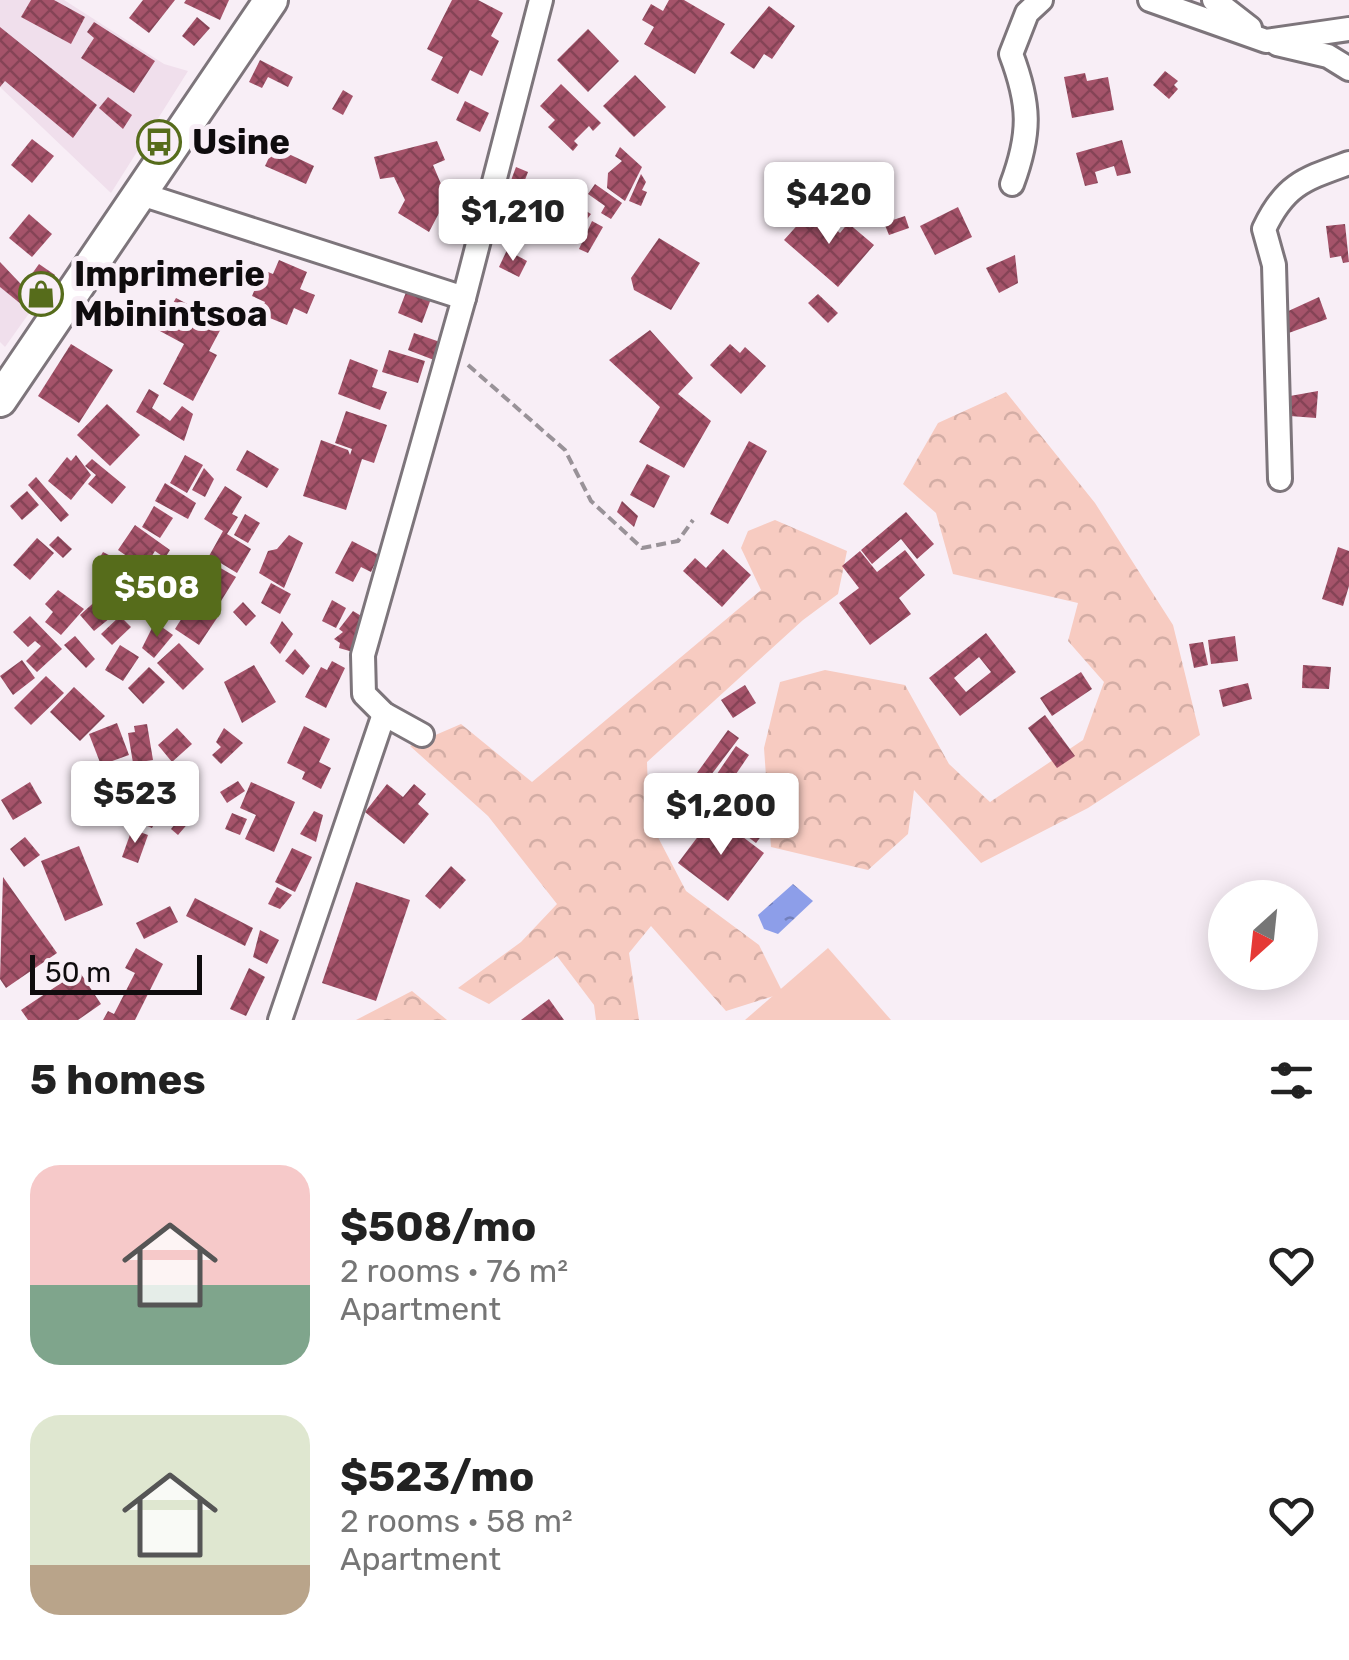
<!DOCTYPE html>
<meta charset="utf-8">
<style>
:root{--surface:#fff;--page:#f2f2f2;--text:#222;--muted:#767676;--accent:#566c1b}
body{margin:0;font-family:Rubik,sans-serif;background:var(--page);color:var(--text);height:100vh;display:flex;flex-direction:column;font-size:38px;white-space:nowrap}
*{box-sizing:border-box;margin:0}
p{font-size:32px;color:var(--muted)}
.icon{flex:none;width:55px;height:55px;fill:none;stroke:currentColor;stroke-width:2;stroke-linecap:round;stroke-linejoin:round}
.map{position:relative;height:1020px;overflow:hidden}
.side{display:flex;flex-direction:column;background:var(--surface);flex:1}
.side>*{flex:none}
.needle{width:65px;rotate:207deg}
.fabs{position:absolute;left:1208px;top:880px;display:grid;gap:20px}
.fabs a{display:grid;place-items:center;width:110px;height:110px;border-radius:50%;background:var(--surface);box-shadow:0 5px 25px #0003;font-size:50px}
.scale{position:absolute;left:30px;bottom:25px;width:172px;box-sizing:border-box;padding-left:10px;border:5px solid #0f0c0e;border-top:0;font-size:28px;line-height:35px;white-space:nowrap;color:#0f0c0e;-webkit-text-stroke:8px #f8eef6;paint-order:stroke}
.price{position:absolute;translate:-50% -85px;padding:0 22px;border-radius:10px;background:#fff;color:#222;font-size:32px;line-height:65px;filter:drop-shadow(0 2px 5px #0008)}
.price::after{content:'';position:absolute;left:50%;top:60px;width:30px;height:22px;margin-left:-15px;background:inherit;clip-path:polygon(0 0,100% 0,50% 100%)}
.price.active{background:var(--accent);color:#fff}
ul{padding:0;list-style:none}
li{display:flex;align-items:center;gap:30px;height:250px;padding:0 30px}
li span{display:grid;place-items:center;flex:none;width:280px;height:200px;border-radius:30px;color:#555}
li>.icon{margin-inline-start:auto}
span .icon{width:120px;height:120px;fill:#fffc;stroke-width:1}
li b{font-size:42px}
h2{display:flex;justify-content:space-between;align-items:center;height:120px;padding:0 30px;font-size:42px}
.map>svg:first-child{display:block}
.built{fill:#f0dfec}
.green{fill:#f7cbc1}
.forest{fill:url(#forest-crowns)}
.water{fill:url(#water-ripples)}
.building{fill:url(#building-cross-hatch);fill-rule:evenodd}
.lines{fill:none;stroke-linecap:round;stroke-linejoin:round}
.street-casing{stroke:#7d757b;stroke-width:28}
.secondary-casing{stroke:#7d757b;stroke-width:38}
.path{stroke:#999298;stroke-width:4;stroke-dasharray:10 5;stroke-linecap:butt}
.street{stroke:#fff;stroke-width:22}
.secondary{stroke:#fff;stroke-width:32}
.labels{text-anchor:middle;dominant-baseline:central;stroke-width:10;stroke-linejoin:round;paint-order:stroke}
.poi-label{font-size:35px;font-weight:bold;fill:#0f0c0e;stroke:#f8eef6;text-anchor:start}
</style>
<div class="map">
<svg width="1349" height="1020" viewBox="0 0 1349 1020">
<defs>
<pattern id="forest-crowns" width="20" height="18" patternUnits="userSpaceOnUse" patternTransform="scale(2.5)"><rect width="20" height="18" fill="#f7cbc1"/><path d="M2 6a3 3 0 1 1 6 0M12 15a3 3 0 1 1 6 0" fill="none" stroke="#d3ada5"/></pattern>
<pattern id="water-ripples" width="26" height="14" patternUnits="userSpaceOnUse" patternTransform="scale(2.5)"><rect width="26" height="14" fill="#8d9ee9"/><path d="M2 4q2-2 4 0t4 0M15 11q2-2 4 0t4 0" fill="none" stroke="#727fbb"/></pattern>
<pattern id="building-cross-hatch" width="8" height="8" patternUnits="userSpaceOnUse" patternTransform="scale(2.5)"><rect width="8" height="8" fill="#a5536a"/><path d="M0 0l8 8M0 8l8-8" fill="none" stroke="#854356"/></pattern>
</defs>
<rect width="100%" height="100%" fill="#f8eef6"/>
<!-- built -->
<g class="built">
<polygon points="0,0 64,0 164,64 188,71 111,193 0,87"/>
<polygon points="0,262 37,302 5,347 0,342"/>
</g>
<!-- green -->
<polygon class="green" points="828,948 891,1020 745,1020"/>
<!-- forest -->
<g class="forest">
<polygon points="1006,392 1095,503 1173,625 1200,735 1088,808 981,863 914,790 908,834 868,870 771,847 764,748 780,682 825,670 905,685 949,764 990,802 1083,740 1104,682 1068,641 1078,603 953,574 936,513 903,484 938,423"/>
<polygon points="775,520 847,551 838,594 803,620 647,762 649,820 686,891 759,945 783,993 726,1011 651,926 629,953 639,1020 596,1020 594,1005 557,956 489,1004 458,988 521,942 557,904 488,816 410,746 461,724 532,782 761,590 741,548 748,531"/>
<polygon points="412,991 447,1020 356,1020"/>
</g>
<!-- water -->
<polygon class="water" points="793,884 813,901 778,934 764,929 758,915"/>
<!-- building -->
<g class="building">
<polygon points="31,0 54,0 85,17 71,44 21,17"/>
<polygon points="143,0 175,0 149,33 129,18"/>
<polygon points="186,0 229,0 220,20 184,3"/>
<polygon points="452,0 478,0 503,13 491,36 499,41 482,76 470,70 458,94 431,80 443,57 427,49"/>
<polygon points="669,0 684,0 725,24 695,74 644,44 654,27 642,20 651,4 663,11"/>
<polygon points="769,6 795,26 772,59 764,54 754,69 730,53"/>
<polygon points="197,17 210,28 194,46 182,36"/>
<polygon points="94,22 155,61 134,93 81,58 94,38 87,32"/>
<polygon points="0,27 97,105 73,138 5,81 0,87"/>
<polygon points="588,29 619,61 588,92 557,60"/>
<polygon points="260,60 293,77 288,87 268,77 262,88 249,82"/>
<polygon points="1165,71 1178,81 1174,85 1178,89 1169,99 1153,85"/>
<polygon points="1085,73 1087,81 1108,77 1114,110 1072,118 1064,77"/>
<polygon points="635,75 666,107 634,137 603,106"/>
<polygon points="561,84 601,123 593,131 589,126 574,141 578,145 573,151 548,127 555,120 540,106"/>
<polygon points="343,90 353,96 343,115 332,109"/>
<polygon points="108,97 132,115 123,129 99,108"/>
<polygon points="465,101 489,113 480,132 456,120"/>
<polygon points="32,139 54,156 32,183 11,165"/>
<polygon points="1122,140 1131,173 1117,176 1114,166 1095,172 1098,183 1085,186 1076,153"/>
<polygon points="437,141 445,160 433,165 447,198 429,232 398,213 405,200 394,177 380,179 374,157"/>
<polygon points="274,147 314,166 306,184 265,166"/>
<polygon points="620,147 642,167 625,201 607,188 608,173 622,161 615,156"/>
<polygon points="516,167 528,172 515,206 503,202"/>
<polygon points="641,174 646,182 642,190 647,192 641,206 629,201"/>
<polygon points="595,184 622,203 611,219 601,213 605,206 588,194"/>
<polygon points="569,201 591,214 574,236 555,225"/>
<polygon points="958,207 972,237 935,255 920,226"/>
<polygon points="520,209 535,217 522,242 507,235 511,227 502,222 508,213 516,217"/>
<polygon points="812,209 840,233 848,223 874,245 838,287 784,240"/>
<polygon points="29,214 52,234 32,257 9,238"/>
<polygon points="905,216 909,228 889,235 884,223"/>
<polygon points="592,221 603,227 588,253 579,249"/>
<polygon points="1345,224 1349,262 1343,263 1341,256 1330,258 1326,226"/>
<polygon points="659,238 700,263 671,310 634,290 631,278"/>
<polygon points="507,250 527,261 519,277 499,267"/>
<polygon points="1015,255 1018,283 999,293 986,268"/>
<polygon points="279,260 307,272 300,289 315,295 307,314 294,308 287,325 260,314 265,302 252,296 263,270 273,274"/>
<polygon points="0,262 36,300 27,309 0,287"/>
<polygon points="39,264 55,275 39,296 24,285"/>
<polygon points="408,287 432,296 422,323 398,313"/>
<polygon points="818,294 838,313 828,323 808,303"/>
<polygon points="1319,297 1327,319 1286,334 1284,313"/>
<polygon points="176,298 224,323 209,351 217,355 193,401 163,384 184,344 158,330"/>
<polygon points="650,330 693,378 678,394 711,421 684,468 639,442 660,407 609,360"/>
<polygon points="414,333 440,342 434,360 408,350"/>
<polygon points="71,344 113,370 79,423 38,396"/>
<polygon points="730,344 740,353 745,347 766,366 741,394 710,365"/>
<polygon points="389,350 425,361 418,383 382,372"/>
<polygon points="350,359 378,370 372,387 387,392 380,410 338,394"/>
<polygon points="149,389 159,395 152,408 170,421 182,406 193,414 184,441 136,412"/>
<polygon points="1318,391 1316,418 1290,416 1290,396"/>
<polygon points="107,404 140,435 110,466 77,435"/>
<polygon points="346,411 387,425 374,463 362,459 346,510 303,496 321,440 348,450 350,455 352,449 335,443"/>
<polygon points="749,441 767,451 728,524 710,514"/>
<polygon points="247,450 279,469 267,488 236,470"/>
<polygon points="76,455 91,475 71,500 48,481 67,457 71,461"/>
<polygon points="185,455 203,465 187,493 170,483"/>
<polygon points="92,459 126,487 112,504 88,484 96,475 85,466"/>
<polygon points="647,464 670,476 654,508 630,495"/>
<polygon points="204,468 214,479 205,497 192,490"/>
<polygon points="36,477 69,515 61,522 28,485"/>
<polygon points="165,483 196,503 188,519 155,501"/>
<polygon points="225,486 242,497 232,514 238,517 227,534 251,549 237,573 209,556 223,531 204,519"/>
<polygon points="27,491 39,505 22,520 10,506"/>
<polygon points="622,501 638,516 634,527 617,512"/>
<polygon points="154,506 173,518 160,538 142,527"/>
<polygon points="906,512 934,544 917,559 901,539 872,564 861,550"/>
<polygon points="245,514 260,523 248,543 234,535"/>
<polygon points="135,525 170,550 165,558 155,551 144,568 118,550"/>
<polygon points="289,535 303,543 284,588 259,573 268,551 277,549"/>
<polygon points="58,536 72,549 63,558 49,545"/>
<polygon points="37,538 54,553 30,580 13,565"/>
<polygon points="352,541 379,555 371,572 361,567 353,582 335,573"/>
<polygon points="1338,547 1349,551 1349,586 1343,606 1322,599"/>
<polygon points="723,549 751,575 722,607 683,571 695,558 706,568"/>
<polygon points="905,550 925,575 899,598 911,614 870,645 839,603 859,588 842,566 860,551 877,572"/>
<polygon points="103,552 130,566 123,579 96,564"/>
<polygon points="217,566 236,577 221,601 203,590"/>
<polygon points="100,569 118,579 112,591 93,580"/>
<polygon points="271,583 291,594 280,614 261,603"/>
<polygon points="123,587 134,599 143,591 151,600 134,615 125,605 119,610 109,599"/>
<polygon points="58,590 84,609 61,635 45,622 53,612 45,604"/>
<polygon points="161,593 171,602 154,620 144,611"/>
<polygon points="100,597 115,614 94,631 80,615"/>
<polygon points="332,600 346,608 336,628 322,621"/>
<polygon points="192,602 217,618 199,645 175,629"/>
<polygon points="243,602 256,616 246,626 233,612"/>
<polygon points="353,611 363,617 353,652 339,648 340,643 334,639 343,632 339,629"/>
<polygon points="30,616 62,649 37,672 26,661 41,646 35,641 28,647 13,632"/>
<polygon points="120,616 131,627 112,645 101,634"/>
<polygon points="282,621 293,634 280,654 270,643"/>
<polygon points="155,622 173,635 154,658 142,648"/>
<path d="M986 633 1016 672 960 716 929 678ZM979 657 991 672 966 692 954 678Z"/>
<polygon points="75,636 95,659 86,668 64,645"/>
<polygon points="1235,636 1238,661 1211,664 1208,640"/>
<polygon points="1203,642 1208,665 1194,668 1189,644"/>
<polygon points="179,643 204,669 183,690 157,663"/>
<polygon points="120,645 139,657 123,681 105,670"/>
<polygon points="295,649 310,666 303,675 285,661"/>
<polygon points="22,660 35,678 13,695 0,676"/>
<polygon points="332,661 345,668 326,708 305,697 321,667 327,670"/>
<polygon points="254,665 276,702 242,723 224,682"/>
<polygon points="1303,665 1331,667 1329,689 1302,688"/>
<polygon points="149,667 165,682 143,704 128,688"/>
<polygon points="1081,672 1092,689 1052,716 1040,698"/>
<polygon points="46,676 64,693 31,725 14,708"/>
<polygon points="1248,683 1252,699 1223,707 1219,690"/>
<polygon points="745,685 756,703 733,718 721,700"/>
<polygon points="74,687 105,716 80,741 50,712"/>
<polygon points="1045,715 1075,756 1057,768 1028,728"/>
<polygon points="117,723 129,755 101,765 89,734"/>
<polygon points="147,724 153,760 133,763 128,733 135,732 134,726"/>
<polygon points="304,726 330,739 319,762 331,768 321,789 302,779 305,772 287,763"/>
<polygon points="177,728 192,744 172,762 158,745"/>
<polygon points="224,728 243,743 221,764 212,755 221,747 216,742"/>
<polygon points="728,730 739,738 699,791 689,784"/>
<polygon points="736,746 749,755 721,796 708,787"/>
<polygon points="238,781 245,791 227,803 220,792"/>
<polygon points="30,782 42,803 13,820 1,800"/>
<polygon points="251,782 295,802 274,852 245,839 256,815 240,808"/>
<polygon points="387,784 403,797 414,784 426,794 418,804 429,814 404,844 365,812"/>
<polygon points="144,791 165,801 152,828 131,819"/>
<polygon points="745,805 770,824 756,843 731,824"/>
<polygon points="189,807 196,814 178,835 171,829"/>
<polygon points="314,811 323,815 316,842 300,834"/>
<polygon points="232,813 247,819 240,835 225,829"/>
<polygon points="714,815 764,853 728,901 678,863"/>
<polygon points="132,829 148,835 138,863 122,857"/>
<polygon points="25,837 40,855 24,867 10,849"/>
<polygon points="79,846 103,905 65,921 41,861"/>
<polygon points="292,848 312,857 295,892 275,882"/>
<polygon points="451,866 466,880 440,909 425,896"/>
<polygon points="3,877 57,953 6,988 0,979"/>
<polygon points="356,882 410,900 376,1001 322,983"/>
<polygon points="277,887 292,895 280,909 268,904"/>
<polygon points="195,898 253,928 245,946 186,916"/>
<polygon points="170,906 178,922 144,939 136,923"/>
<polygon points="260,930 279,940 267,964 253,957"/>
<polygon points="136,948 163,964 135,1020 103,1020 108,1011 114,1014 135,973 125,968"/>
<polygon points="249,968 265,977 246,1016 230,1009"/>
<polygon points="79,971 101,1004 78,1020 28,1020 21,1010"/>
<polygon points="549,999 564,1020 521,1020"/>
</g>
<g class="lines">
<!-- street casing -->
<g class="street-casing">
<g id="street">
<polyline points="1150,0 1266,41 1349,29"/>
<polyline points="1214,0 1250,28"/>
<polyline points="1277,44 1328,56 1349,69"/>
<path d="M1012 184C1031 133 1030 104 1011 54L1027 13 1041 0"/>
<polyline points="138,193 464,298"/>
<path d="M1280 479 1274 265 1264 229C1285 184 1305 179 1349 163"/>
<polyline points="422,735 384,714 364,694 363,655 464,298 541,0"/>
<polyline points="280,1020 384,714"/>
</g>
</g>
<!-- secondary casing -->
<g class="secondary-casing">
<polyline id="secondary" points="0,400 271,0"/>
</g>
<!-- path -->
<polyline class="path" points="468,365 565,450 591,501 642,548 678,541 693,520"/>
<!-- street -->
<use href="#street" class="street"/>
<!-- secondary -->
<use href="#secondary" class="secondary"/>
</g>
<!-- icons -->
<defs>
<g id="bus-ring" transform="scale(2.25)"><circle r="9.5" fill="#f8eef6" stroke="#566c1b" stroke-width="1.5"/><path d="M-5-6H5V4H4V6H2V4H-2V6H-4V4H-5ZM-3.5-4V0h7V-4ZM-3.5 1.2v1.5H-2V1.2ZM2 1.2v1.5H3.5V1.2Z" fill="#566c1b"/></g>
<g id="shop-ring" transform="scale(2.25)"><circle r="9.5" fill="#f8eef6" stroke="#566c1b" stroke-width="1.5"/><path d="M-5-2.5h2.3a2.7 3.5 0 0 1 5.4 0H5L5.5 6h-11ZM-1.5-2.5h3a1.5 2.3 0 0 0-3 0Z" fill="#566c1b"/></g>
</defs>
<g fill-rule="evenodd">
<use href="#bus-ring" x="159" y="142"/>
<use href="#shop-ring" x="41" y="294"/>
</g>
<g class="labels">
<!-- poi labels -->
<g class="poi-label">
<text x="192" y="142">Usine</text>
<text x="74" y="274">Imprimerie<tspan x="74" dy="40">Mbinintsoa</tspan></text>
</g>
</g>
</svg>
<div class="fabs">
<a><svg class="needle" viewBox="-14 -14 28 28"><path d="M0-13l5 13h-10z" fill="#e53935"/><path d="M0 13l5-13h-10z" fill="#767676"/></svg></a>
</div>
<div class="scale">50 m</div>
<b class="price" style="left:829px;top:247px">$420</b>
<b class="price" style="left:513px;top:264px">$1,210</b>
<b class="price active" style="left:157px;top:640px">$508</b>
<b class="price" style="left:135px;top:846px">$523</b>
<b class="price" style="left:721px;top:858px">$1,200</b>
</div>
<section class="side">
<h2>5 homes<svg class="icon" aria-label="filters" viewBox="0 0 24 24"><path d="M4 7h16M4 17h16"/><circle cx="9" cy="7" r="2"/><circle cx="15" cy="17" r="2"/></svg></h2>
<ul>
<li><span style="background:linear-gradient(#f6c9c9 60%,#7fa58c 0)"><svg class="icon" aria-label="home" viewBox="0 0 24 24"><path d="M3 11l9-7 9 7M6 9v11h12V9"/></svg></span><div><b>$508/mo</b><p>2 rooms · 76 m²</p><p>Apartment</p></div><svg class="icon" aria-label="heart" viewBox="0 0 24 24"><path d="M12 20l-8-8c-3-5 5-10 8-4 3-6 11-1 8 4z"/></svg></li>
<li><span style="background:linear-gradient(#dfe7d0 75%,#b9a48a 0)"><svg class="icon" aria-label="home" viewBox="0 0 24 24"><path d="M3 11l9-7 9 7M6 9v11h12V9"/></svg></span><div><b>$523/mo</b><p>2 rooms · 58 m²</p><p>Apartment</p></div><svg class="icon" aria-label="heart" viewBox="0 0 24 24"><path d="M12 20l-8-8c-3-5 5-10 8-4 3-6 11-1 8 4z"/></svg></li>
</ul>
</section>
